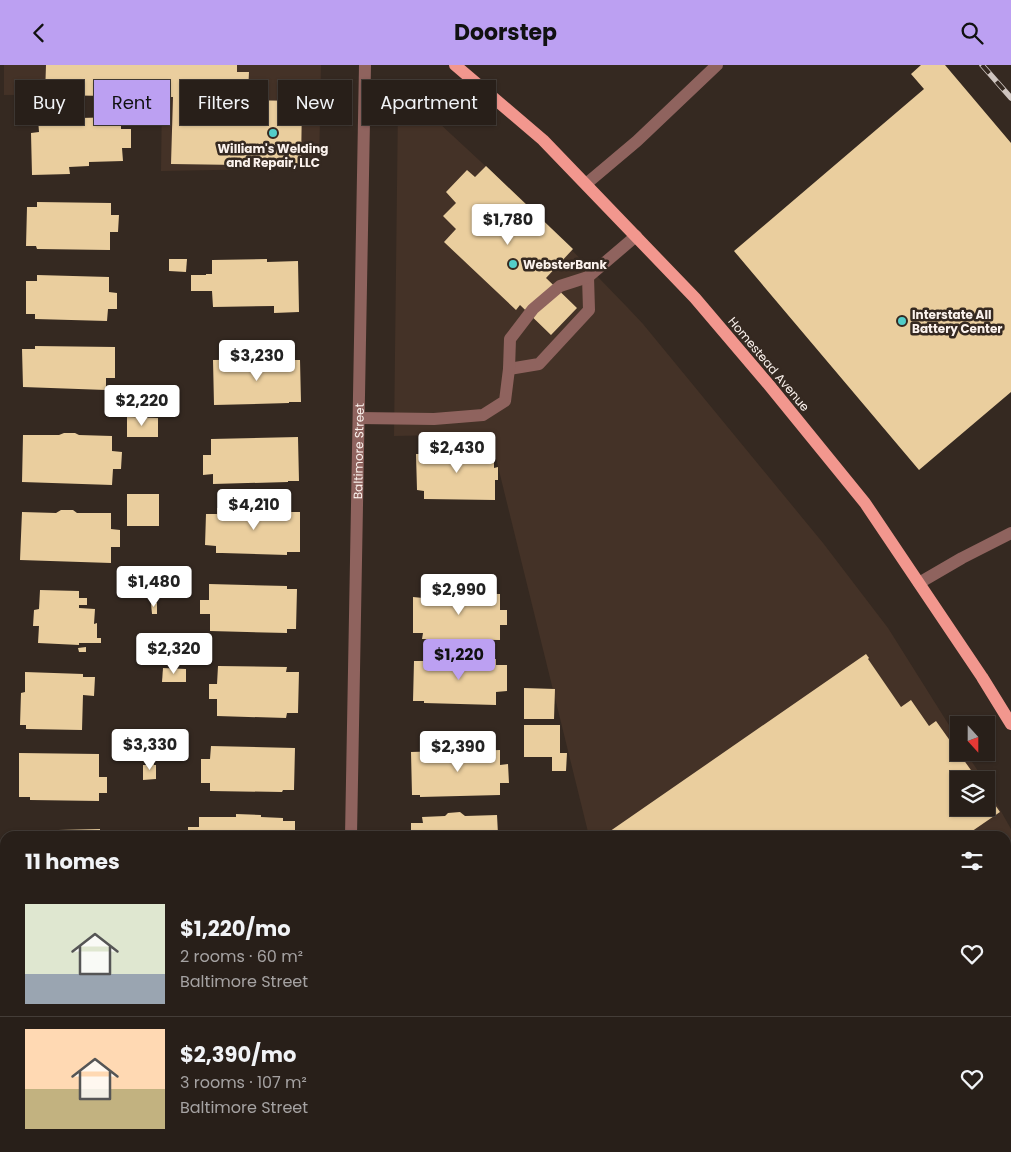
<!DOCTYPE html>
<meta charset="utf-8">
<style>
:root{--surface:#281f19;--page:#302722;--text:#f1f3f6;--muted:#a5a2a2;--line:#443d38;--accent:#bca0f2}
body{margin:0;font-family:Poppins,sans-serif;background:var(--page);color:var(--text);height:100vh;display:flex;flex-direction:column;font-size:19px;white-space:nowrap}
*{box-sizing:border-box;margin:0}
p{font-size:16px;color:var(--muted)}
.icon{flex:none;width:28px;height:28px;fill:none;stroke:currentColor;stroke-width:2;stroke-linecap:round;stroke-linejoin:round}
.map{position:relative;flex:1;overflow:hidden}
.side{position:absolute;left:0px;top:766px;width:1011px;height:321px;display:flex;flex-direction:column;background:var(--surface);border-radius:15px 15px 0 0;box-shadow:0 1px 4px #0004,0 0 0 1px var(--line)}
.side>*{flex:none}
.guide{position:absolute;left:15px;top:15px;width:500px;height:45px;display:flex;gap:10px}
.needle{width:32px;rotate:159deg}
.tools{position:absolute;left:950px;top:651px;display:grid;gap:10px}
.tools a{display:grid;place-items:center;width:45px;height:45px;border-radius:0px;background:var(--surface);box-shadow:0 1px 4px #0004,0 0 0 1px var(--line);font-size:25px}
.price{position:absolute;translate:-50% -42px;padding:0 11px;border-radius:5px;background:#fff;color:#222;font-size:16px;line-height:32px;filter:drop-shadow(0 1px 2px #0008)}
.price::after{content:'';position:absolute;left:50%;top:30px;width:15px;height:11px;margin-left:-8px;background:inherit;clip-path:polygon(0 0,100% 0,50% 100%)}
.price.selected{background:var(--accent);color:#111}
ul{padding:0;list-style:none}
li{display:flex;align-items:center;gap:15px;height:125px;padding:0 25px}
li+li{border-top:1px solid var(--line)}
li span{display:grid;place-items:center;flex:none;width:140px;height:100px;border-radius:0px;color:#555}
li>.icon{margin-inline-start:auto}
span .icon{width:60px;height:60px;fill:#fffc;stroke-width:1}
li b{font-size:21px}
h2{display:flex;justify-content:space-between;align-items:center;height:60px;padding:0 25px;font-size:21px}
.chip{padding:0 18px;border-radius:0px;background:var(--surface);box-shadow:0 1px 4px #0004,0 0 0 1px var(--line);font-size:18px;line-height:45px}
.chip.selected{background:var(--accent);color:#111}
header{display:flex;justify-content:space-between;align-items:center;height:65px;padding:0 25px;background:var(--accent);color:#111;font-size:22px;font-weight:700}
.map>svg:first-child{display:block}
.built{fill:#443227}
.building{fill:#eace9e}
.lines{fill:none;stroke-linecap:round;stroke-linejoin:round}
.minor{stroke:#8f635e;stroke-width:12}
.major{stroke:#f2978e;stroke-width:12}
.rail-casing{stroke:#cec4bf;stroke-width:5.5}
.rail{stroke:#352921;stroke-width:4;stroke-dasharray:11;stroke-linecap:butt}
.poi-dot{fill:#53cdc9;stroke:#352921;stroke-width:2}
.labels{text-anchor:middle;dominant-baseline:central;stroke-width:5;stroke-linejoin:round;paint-order:stroke}
.poi-label{font-size:12px;font-weight:bold;fill:#fbf2ed;stroke:#352921;text-anchor:start}
.street-label{font-size:12px;fill:#fbf2ed;stroke:#352921}
</style>
<header><svg class="icon" aria-label="back" viewBox="0 0 24 24"><path d="M15 5l-7 7 7 7"/></svg>Doorstep<svg class="icon" aria-label="search" viewBox="0 0 24 24"><circle cx="10" cy="10" r="6"/><path d="M15 15l6 6"/></svg></header>
<div class="map">
<svg width="1011" height="1087" viewBox="0 0 1011 1087">
<rect width="100%" height="100%" fill="#352921"/>
<!-- built -->
<g class="built">
<polygon points="4,0 321,0 319,103 161,106 162,29 4,30"/>
<polygon points="406,31 412,33 534,146 627,242 643,259 823,478 888,563 959,676 959,688 966,688 984,715 959,715 959,742 986,742 986,720 1011,764 1011,1087 604,1087 604,1082 1006,1082 1006,771 589,771 490,369 394,371 398,39 401,34"/>
<polygon points="0,900 5,900 5,1082 306,1082 306,1087 0,1087"/>
</g>
<!-- building -->
<g class="building">
<polygon points="46,0 237,0 237,7 249,7 248,28 243,27 243,32 239,31 239,28 235,28 235,35 302,36 301,101 171,99 173,32 45,30"/>
<polygon points="921,0 945,0 1011,78 1011,327 919,405 734,186 924,24 911,9"/>
<polygon points="121,52 121,64 131,64 131,83 122,83 123,96 89,97 89,101 69,102 70,109 32,110 31,68 39,67 38,54"/>
<polygon points="486,101 573,184 546,213 577,243 551,270 520,240 516,245 444,177 456,164 443,151 456,138 446,127 467,105 475,112"/>
<polygon points="37,137 111,138 111,150 119,150 118,167 110,167 110,185 37,184 36,181 26,181 27,142 37,142"/>
<polygon points="169,194 187,194 186,207 169,206"/>
<polygon points="267,194 267,197 298,196 299,247 274,248 274,241 213,242 212,226 191,226 191,210 206,210 206,209 212,209 212,195"/>
<polygon points="37,210 109,212 109,227 117,228 117,244 108,244 107,256 35,254 35,249 26,249 26,216 37,216"/>
<polygon points="35,281 115,282 115,313 106,313 106,325 23,322 22,284 35,284"/>
<polygon points="289,294 289,295 300,295 301,337 289,337 289,338 214,340 213,295"/>
<polygon points="127,352 158,353 158,372 127,372"/>
<polygon points="64,368 75,368 79,370 112,371 112,386 122,387 121,404 113,404 112,420 22,417 23,370 59,370"/>
<polygon points="298,372 299,416 288,416 288,417 213,419 213,409 203,410 203,390 211,390 211,374"/>
<polygon points="425,383 494,384 494,403 498,402 498,415 495,415 495,435 424,434 424,426 417,425 416,389 425,389"/>
<rect x="127" y="429" width="32" height="32"/>
<polygon points="244,441 269,442 269,444 287,444 286,447 300,447 300,487 287,487 287,490 222,488 216,488 216,481 205,480 206,449 217,449 217,443 244,444"/>
<polygon points="61,445 73,445 77,448 111,448 111,464 120,465 120,482 111,482 111,498 20,495 22,447 56,448"/>
<polygon points="209,519 287,521 287,524 297,524 296,564 287,564 287,568 210,566 210,549 200,549 200,535 209,535"/>
<polygon points="40,525 79,526 79,533 87,533 87,540 79,540 79,543 95,544 94,559 97,558 97,573 101,573 101,578 79,578 79,580 38,578 39,561 33,561 34,545 39,544"/>
<polygon points="424,528 500,529 500,545 507,545 507,560 500,560 500,575 422,574 423,568 413,568 413,532 423,533"/>
<polygon points="151,538 157,538 157,549 152,549"/>
<polygon points="86,582 86,587 79,587 78,583"/>
<polygon points="866,589 869,593 868,594 901,642 911,635 929,661 936,656 978,715 959,715 959,742 986,742 986,727 1000,747 965,771 603,771"/>
<polygon points="424,593 496,594 496,600 507,600 507,626 496,627 496,640 424,638 424,636 413,636 414,596 424,596"/>
<polygon points="218,601 287,602 286,607 299,607 298,648 287,648 286,653 217,651 217,634 209,634 209,619 217,619"/>
<polygon points="163,603 186,604 186,617 162,617"/>
<polygon points="25,607 83,609 83,612 95,612 94,631 83,630 82,665 26,664 26,660 20,660 21,628 25,627"/>
<polygon points="524,623 555,624 554,654 524,654"/>
<polygon points="524,660 560,660 560,688 567,688 566,706 552,706 552,692 524,692"/>
<polygon points="171,676 171,689 169,689 169,696 159,696 159,677"/>
<polygon points="211,681 295,683 294,725 283,725 282,727 210,726 210,718 201,718 201,694 210,694"/>
<polygon points="467,682 467,686 500,685 500,700 508,699 509,718 500,718 500,730 420,732 420,730 412,730 411,687 443,686 443,683"/>
<polygon points="19,688 99,689 99,712 107,712 107,728 99,728 99,736 30,735 30,732 19,732"/>
<polygon points="147,695 154,695 154,700 156,700 156,714 143,715 143,700 147,700"/>
<polygon points="460,747 465,751 497,750 498,769 506,768 506,771 411,771 411,758 423,758 422,752 445,751 448,748"/>
<polygon points="236,749 261,750 261,752 283,753 283,756 295,756 295,771 188,771 188,762 199,762 199,752 236,752"/>
<polygon points="100,764 100,771 18,771 17,766"/>
<polygon points="1011,997 1011,1077 1006,1074 1006,1003"/>
<rect x="15" y="1082" width="48" height="5"/>
<rect x="96" y="1082" width="45" height="5"/>
<rect x="164" y="1082" width="51" height="5"/>
<rect x="244" y="1082" width="44" height="5"/>
<polygon points="459,1082 459,1087 407,1087 407,1083"/>
<rect x="483" y="1082" width="52" height="5"/>
<rect x="554" y="1082" width="51" height="5"/>
</g>
<g class="lines">
<!-- minor -->
<g class="minor">
<polyline points="586,119 637,76 717,0"/>
<polyline points="509,304 539,299 589,245 588,212"/>
<polyline points="359,353 434,354 483,350 505,336 509,304 510,274 533,244 560,221 588,212 636,171"/>
<polyline points="919,518 962,493 1011,468"/>
<path id="s1" d="M351 771 365 0"/>
<polyline points="1006,825 1011,827"/>
<polyline points="346,1087 346,1082"/>
</g>
<!-- major -->
<polyline class="major" points="455,0 543,75 695,233 769,320 865,438 982,612 1011,659"/>
<!-- rail casing -->
<g class="rail-casing">
<polyline id="rail" points="982,0 1011,33"/>
</g>
<!-- rail -->
<use href="#rail" class="rail"/>
</g>
<!-- markers -->
<g class="poi-dot">
<circle cx="273" cy="68" r="5"/>
<circle cx="513" cy="199" r="5"/>
<circle cx="902" cy="256" r="5"/>
</g>
<g class="labels">
<!-- poi labels -->
<g class="poi-label">
<text x="273" y="83" text-anchor="middle">William's Welding<tspan x="273" dy="14">and Repair, LLC</tspan></text>
<text x="523" y="199">WebsterBank</text>
<text x="912" y="249">Interstate All<tspan x="912" dy="14">Battery Center</tspan></text>
</g>
<!-- street labels -->
<g class="street-label">
<text transform="translate(769 299) rotate(50)">Homestead Avenue</text>
<text stroke="none"><textPath href="#s1" startOffset="385">Baltimore Street</textPath></text>
</g>
</g>
</svg>
<div class="tools">
<a><svg class="needle" viewBox="-14 -14 28 28"><path d="M0-13l5 13h-10z" fill="#e53935"/><path d="M0 13l5-13h-10z" fill="#a5a2a2"/></svg></a>
<a><svg class="icon" aria-label="layers" viewBox="0 0 24 24"><path d="M12 4l9 5-9 5-9-5zM3 14l9 5 9-5"/></svg></a>
</div>
<b class="price" style="left:508px;top:181px">$1,780</b>
<b class="price" style="left:257px;top:317px">$3,230</b>
<b class="price" style="left:142px;top:362px">$2,220</b>
<b class="price" style="left:457px;top:409px">$2,430</b>
<b class="price" style="left:254px;top:466px">$4,210</b>
<b class="price" style="left:154px;top:543px">$1,480</b>
<b class="price" style="left:459px;top:551px">$2,990</b>
<b class="price" style="left:174px;top:610px">$2,320</b>
<b class="price selected" style="left:459px;top:616px">$1,220</b>
<b class="price" style="left:150px;top:706px">$3,330</b>
<b class="price" style="left:458px;top:708px">$2,390</b>
<div class="guide">
<a class="chip">Buy</a>
<a class="chip selected">Rent</a>
<a class="chip">Filters</a>
<a class="chip">New</a>
<a class="chip">Apartment</a>
</div>
<section class="side">
<h2>11 homes<svg class="icon" aria-label="filters" viewBox="0 0 24 24"><path d="M4 7h16M4 17h16"/><circle cx="9" cy="7" r="2"/><circle cx="15" cy="17" r="2"/></svg></h2>
<ul>
<li><span style="background:linear-gradient(#dfe7d0 70%,#9aa5b1 0)"><svg class="icon" aria-label="home" viewBox="0 0 24 24"><path d="M3 11l9-7 9 7M6 9v11h12V9"/></svg></span><div><b>$1,220/mo</b><p>2 rooms · 60 m²</p><p>Baltimore Street</p></div><svg class="icon" aria-label="heart" viewBox="0 0 24 24"><path d="M12 20l-8-8c-3-5 5-10 8-4 3-6 11-1 8 4z"/></svg></li>
<li><span style="background:linear-gradient(#ffd9b3 60%,#c2b280 0)"><svg class="icon" aria-label="home" viewBox="0 0 24 24"><path d="M3 11l9-7 9 7M6 9v11h12V9"/></svg></span><div><b>$2,390/mo</b><p>3 rooms · 107 m²</p><p>Baltimore Street</p></div><svg class="icon" aria-label="heart" viewBox="0 0 24 24"><path d="M12 20l-8-8c-3-5 5-10 8-4 3-6 11-1 8 4z"/></svg></li>
</ul>
</section>
</div>
